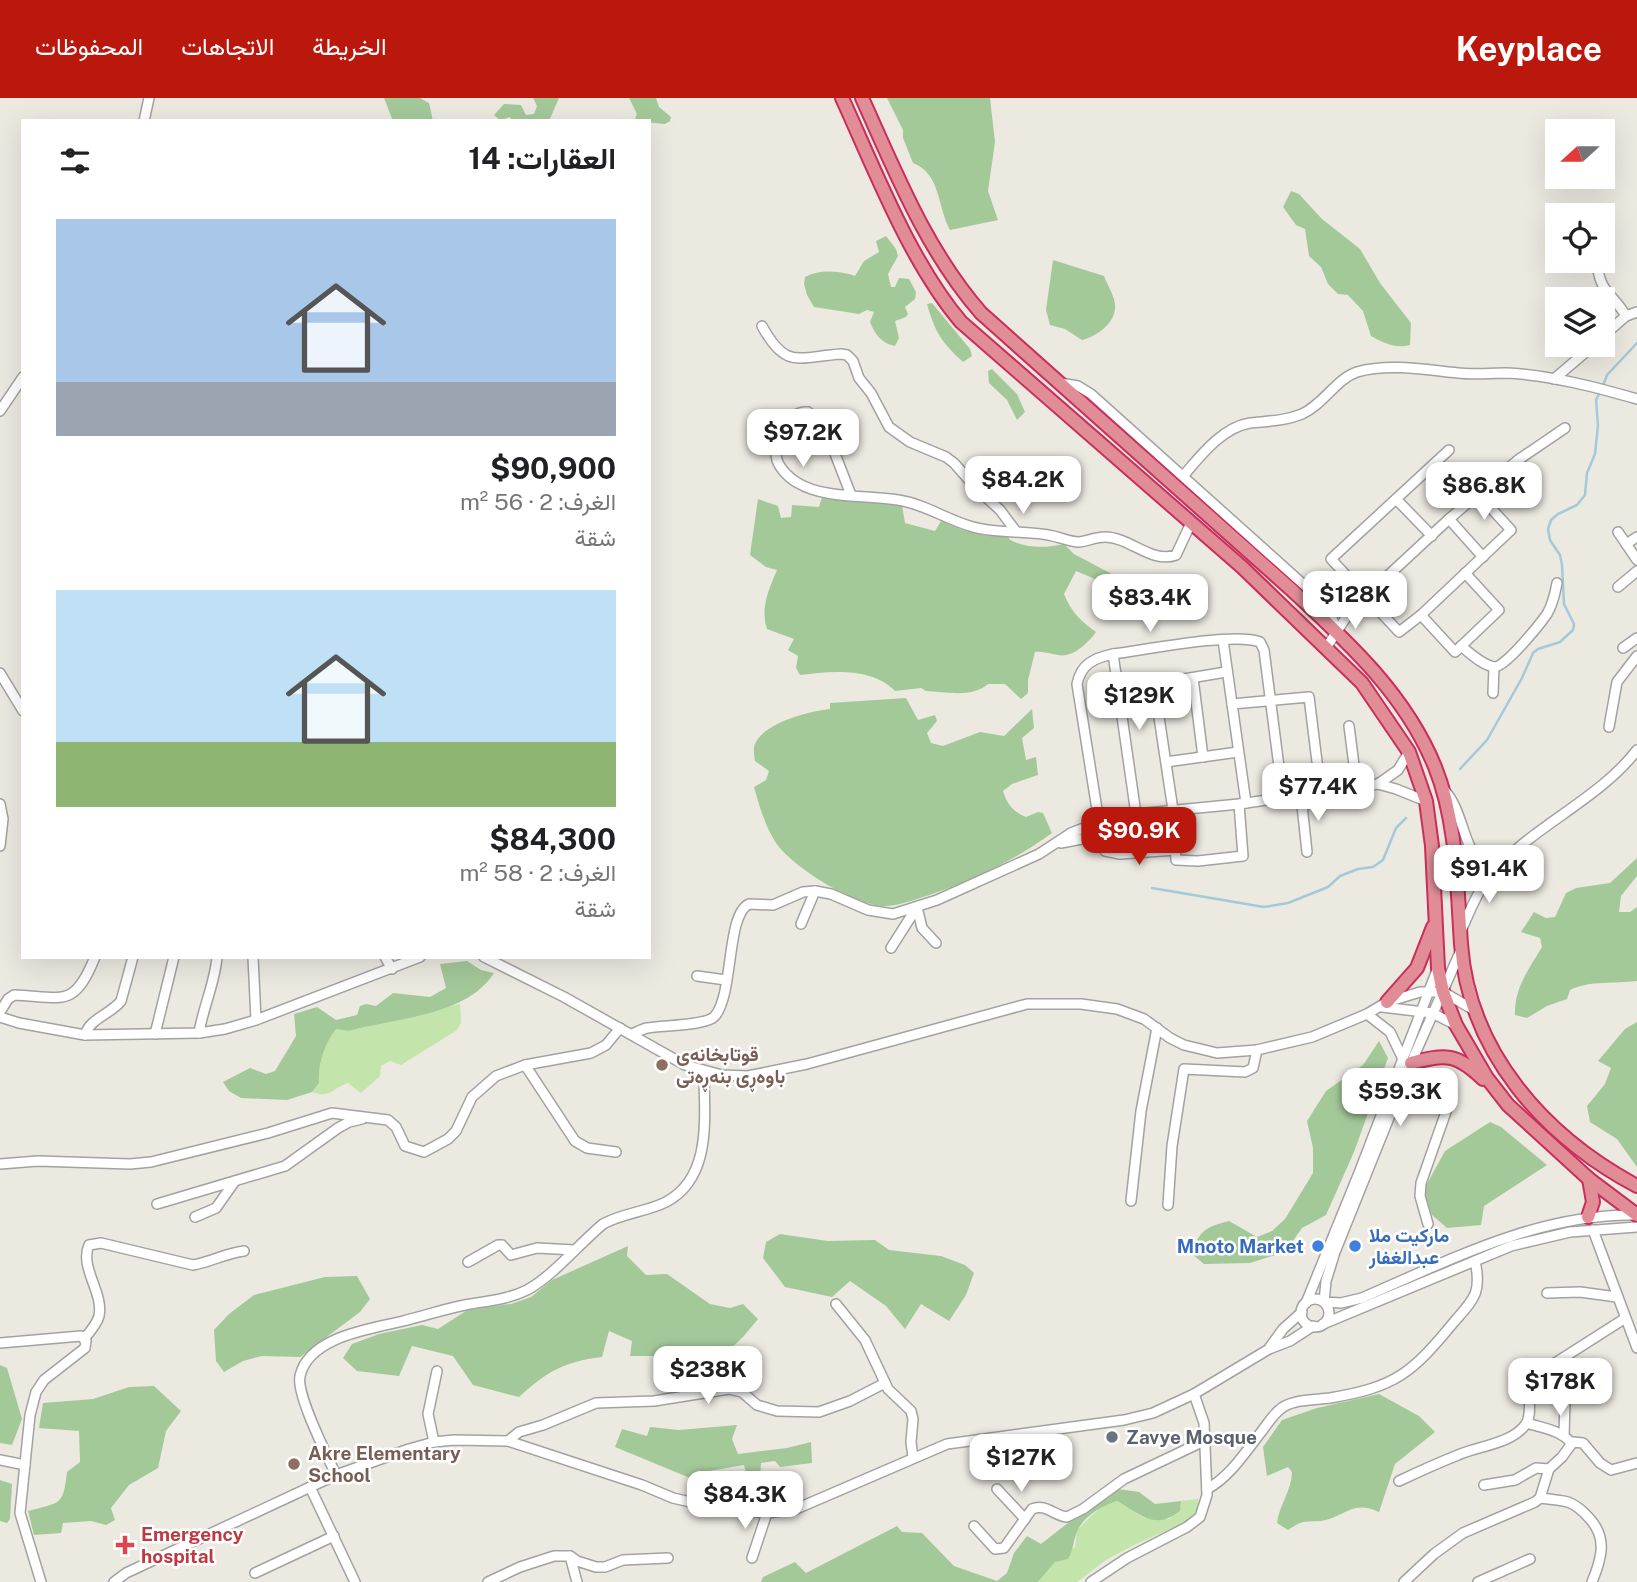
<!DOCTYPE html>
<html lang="ar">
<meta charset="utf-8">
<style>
:root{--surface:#fff;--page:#f2f2f2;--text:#202124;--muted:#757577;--accent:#ba170d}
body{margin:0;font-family:"Public Sans",Vazirmatn,sans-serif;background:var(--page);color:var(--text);direction:rtl;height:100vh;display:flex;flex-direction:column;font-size:26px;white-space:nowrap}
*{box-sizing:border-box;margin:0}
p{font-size:23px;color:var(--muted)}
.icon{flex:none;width:38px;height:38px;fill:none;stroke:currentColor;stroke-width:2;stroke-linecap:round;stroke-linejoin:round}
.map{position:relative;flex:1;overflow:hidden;direction:ltr}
.panel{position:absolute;left:21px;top:21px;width:630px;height:840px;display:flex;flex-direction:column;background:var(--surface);border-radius:0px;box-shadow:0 7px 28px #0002;direction:rtl}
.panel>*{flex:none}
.needle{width:46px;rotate:249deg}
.fabs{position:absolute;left:1545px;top:21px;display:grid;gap:14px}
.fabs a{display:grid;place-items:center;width:70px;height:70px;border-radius:0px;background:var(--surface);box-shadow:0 7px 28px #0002;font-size:35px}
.price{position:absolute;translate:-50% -60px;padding:0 16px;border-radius:14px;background:#fff;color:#222;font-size:23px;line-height:46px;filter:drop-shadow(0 2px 4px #0008)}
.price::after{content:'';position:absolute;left:50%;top:42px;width:21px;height:16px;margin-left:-10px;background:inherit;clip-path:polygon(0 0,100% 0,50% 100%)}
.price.active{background:var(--accent);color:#fff}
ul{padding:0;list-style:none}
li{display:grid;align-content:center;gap:14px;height:371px;padding:0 35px}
li span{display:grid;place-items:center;height:217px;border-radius:0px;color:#555}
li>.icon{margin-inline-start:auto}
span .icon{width:126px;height:126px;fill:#fffc;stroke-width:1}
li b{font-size:30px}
h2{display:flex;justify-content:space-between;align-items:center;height:84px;padding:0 35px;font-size:30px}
header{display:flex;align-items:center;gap:42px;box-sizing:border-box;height:98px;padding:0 35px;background:var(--accent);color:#fff}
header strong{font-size:33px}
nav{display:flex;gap:38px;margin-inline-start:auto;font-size:24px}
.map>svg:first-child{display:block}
.grass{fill:#c3e4aa}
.forest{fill:#a4c999}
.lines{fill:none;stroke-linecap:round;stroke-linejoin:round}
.stream{stroke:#a4c9d8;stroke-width:2.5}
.minor-casing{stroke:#a2a2a2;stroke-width:12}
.highway-casing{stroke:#ca2e5a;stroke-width:16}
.minor{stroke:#fff;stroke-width:9}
.highway{stroke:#e08d97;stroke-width:12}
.education-dot{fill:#8d6e63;stroke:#fff;stroke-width:2.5}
.shop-dot{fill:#3f7fe0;stroke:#fff;stroke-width:2.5}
.worship-dot{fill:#6b7280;stroke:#fff;stroke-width:2.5}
.health-dot{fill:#e0444e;stroke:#fff;stroke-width:2.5}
.labels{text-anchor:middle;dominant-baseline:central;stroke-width:5;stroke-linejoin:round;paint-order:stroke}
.education-label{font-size:19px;font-weight:bold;fill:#785e54;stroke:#fff;text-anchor:start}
.shop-label{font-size:19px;font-weight:bold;fill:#366cbe;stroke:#fff;text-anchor:start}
.worship-label{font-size:19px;font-weight:bold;fill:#5b616d;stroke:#fff;text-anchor:start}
.health-label{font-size:19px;font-weight:bold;fill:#be3a42;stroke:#fff;text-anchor:start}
</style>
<header>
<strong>Keyplace</strong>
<nav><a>الخريطة</a><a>الاتجاهات</a><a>المحفوظات</a></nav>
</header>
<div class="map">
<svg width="1637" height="1484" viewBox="0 0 1637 1484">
<rect width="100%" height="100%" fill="#ece9e1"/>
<!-- grass -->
<g class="grass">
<path d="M460 906 461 925 457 932 401 967 390 963 381 968 380 978 361 995 348 985C332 990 330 1001 312 994L319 985C318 966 324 947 336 931L349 933Z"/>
<polygon points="1198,1401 1198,1411 1190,1422 1136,1446 1106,1462 1077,1484 1038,1484 1055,1464 1075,1449 1077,1432 1103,1407 1117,1403 1144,1420 1169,1421 1180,1413 1181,1403"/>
</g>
<!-- forest -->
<g class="forest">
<polygon points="384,0 420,0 429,5 433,23 393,23"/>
<polygon points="533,0 559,0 549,23 512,23 510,19 500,22 494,17 504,6 521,7 526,17 534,16 537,8"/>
<polygon points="629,0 656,0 659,9 671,19 670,23 665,26 634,23 637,16"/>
<path d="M887 0H990L995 44 988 93 998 122 950 132C937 108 941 76 913 65L903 40V32Z"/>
<path d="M1291 93 1299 96 1322 121 1360 151 1380 185 1411 225 1410 247C1396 251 1384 245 1371 238L1363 213 1348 197 1338 196 1328 186 1321 169 1309 158 1305 131 1296 127 1283 109Z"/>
<path d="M886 138 896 151 898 158 888 176 891 189H895L899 180 909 181 916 194 915 201 905 209 908 216 906 219 895 223 899 240 895 248C882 246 874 235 870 224L874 214 867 212 859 216 814 209 807 197 804 186 805 179C820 171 840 173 855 178L864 163 879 154 876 143Z"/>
<path d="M1053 162 1104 178C1107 186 1114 197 1115 206 1117 224 1098 238 1082 242L1065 231 1050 227 1046 212Z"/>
<path d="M932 205 970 251 972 258 963 264C941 244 935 234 927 206Z"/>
<polygon points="992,271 1017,296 1025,314 1017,322 1007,302 989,285 988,273"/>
<path d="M822 399 902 407 905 425 935 433 941 423 962 432 987 438 993 434 1009 435V441C1025 451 1046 450 1064 446L1074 456 1110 475 1111 481 1107 486 1076 473 1064 496C1071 514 1081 523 1096 534 1088 545 1073 560 1058 557 1050 556 1044 553 1035 554L1028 582V595L1021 601 1005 586H988C972 600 947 594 926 593L921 590 895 593C872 569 831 573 800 577L796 570 798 558 788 552 794 541 767 531C760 510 769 491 777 472L766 469 750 457 758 401 778 408 781 420 791 419 792 407 819 409Z"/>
<path d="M906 600 918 622 935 617 937 623 927 635 931 645 943 648 980 634 1004 638 1032 611 1034 630 1022 640 1026 662 1036 659 1038 677 1012 686 1003 693C1007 706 1013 714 1026 719L1038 714 1043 715 1052 735C1015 762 976 781 932 796 917 801 902 807 886 808 856 809 797 771 779 749 766 732 760 710 754 689L766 682 769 673 755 663C754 657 753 650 755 646 763 625 810 613 830 611V605Z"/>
<path d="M1637 760V778L1621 798 1619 814H1630L1637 809V883C1614 886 1591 882 1570 892L1567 901 1547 908 1527 920 1515 917C1514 890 1529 871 1542 849L1540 840 1521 834 1534 814 1546 820 1555 819 1566 795 1576 790 1610 785Z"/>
<path d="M467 863 481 872 494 875C467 918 395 920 349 933L336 931C324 947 318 966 319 985L312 994 287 1002 241 1000 229 993 223 984 250 970 266 976 275 973 296 938 294 916 317 909 336 922 357 917 360 908 366 906 376 908 393 895 430 899 446 890 440 866Z"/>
<polygon points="1637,924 1637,1069 1617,1041 1590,1024 1587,1008 1605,986 1611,970 1598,963 1625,931"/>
<path d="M1379 943 1388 960 1354 1054 1326 1117 1302 1130 1285 1154 1250 1165 1204 1166 1192 1156C1199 1132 1206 1129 1229 1123L1257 1139 1272 1133 1285 1121 1313 1075V1050L1307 1023 1326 993 1363 967Z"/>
<polygon points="1490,1024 1501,1029 1547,1067 1484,1108 1481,1127 1447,1130 1432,1117 1423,1093 1445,1053"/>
<polygon points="780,1136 828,1143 875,1142 889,1152 941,1158 965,1167 974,1175 966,1197 949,1223 921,1206 905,1231 886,1208 850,1183 832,1199 785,1189 763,1160 766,1144"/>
<path d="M628 1148 627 1158 646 1177 667 1176 710 1206 730 1210 743 1206 758 1221 743 1239 710 1270 711 1283 675 1290 673 1258H630L632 1243 609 1233 602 1259C563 1264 548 1273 519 1299L473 1287 453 1258 412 1248 399 1278 357 1273 343 1260 352 1246 379 1236 422 1227 438 1231 469 1211 511 1206 531 1199 552 1182Z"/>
<polygon points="357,1178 370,1201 360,1214 300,1259 262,1258 243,1263 224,1274 216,1263 214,1232 229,1216 254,1197 325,1179"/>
<polygon points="0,1267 7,1270 22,1321 12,1347 0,1345"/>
<path d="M154 1288 181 1313 166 1333 158 1370 129 1387 111 1410 115 1422 106 1427 91 1423 63 1425 61 1435 34 1437 28 1413C61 1404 63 1408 67 1374L80 1364 79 1333 39 1330 43 1305 93 1301 129 1289Z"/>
<path d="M1379 1296 1419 1318 1435 1334 1395 1366 1379 1414C1351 1401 1345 1420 1320 1423 1303 1424 1303 1422 1288 1432L1277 1425C1279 1407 1292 1392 1292 1374L1288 1369 1267 1378 1263 1349 1282 1322 1317 1310Z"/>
<polygon points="737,1327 732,1341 738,1356 787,1350 811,1344 812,1365 780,1369 775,1363 761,1365 760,1380 748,1382 744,1367 709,1373 690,1380 615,1349 622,1331 647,1338 650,1329 679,1332"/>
<polygon points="0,1382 12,1386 10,1421 7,1425 0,1423"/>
<path d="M1118 1391 1139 1394 1155 1406 1181 1403 1180 1413C1155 1433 1140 1416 1117 1403 1103 1407 1082 1419 1077 1434 1073 1443 1074 1451 1068 1461L1055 1464 1038 1484H761L763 1479 795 1464 806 1475 897 1428 902 1434 922 1435 954 1468 997 1483 1007 1475 1014 1455 1027 1438 1041 1446 1087 1410Z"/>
</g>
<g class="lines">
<!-- stream -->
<g class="stream">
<polyline points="1603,288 1607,277 1637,245"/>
<polyline points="1460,671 1487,642 1522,580 1533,555 1538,551 1560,544 1573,532 1574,526 1564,506 1562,467 1560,457 1550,442 1548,431 1551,422 1558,416 1577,407 1585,397 1587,375 1595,356 1598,327 1596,302 1600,294"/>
<polyline points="1152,790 1264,809 1288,805 1328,789 1340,778 1358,771 1373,769 1383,762 1396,730 1406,720"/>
</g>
<!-- minor casing -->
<g class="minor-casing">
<g id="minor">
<polyline points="144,23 149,0"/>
<path d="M1597 163C1599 195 1612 194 1626 218"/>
<path d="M762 228C786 272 798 259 841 256L847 257 853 263 859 280 871 295 889 329 910 344 946 359 954 365 976 390 1000 412 1015 432"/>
<polyline points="1603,238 1626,218 1637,214"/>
<polyline points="1554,281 1594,247"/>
<polyline points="1060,285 1078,288 1091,296 1314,496 1329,510 1336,532"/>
<polyline points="0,313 23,279"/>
<polyline points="1449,352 1331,461 1399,534 1421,517 1511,432 1478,396"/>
<path d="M1184 377C1201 357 1223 329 1250 325 1268 323 1285 323 1302 316 1324 306 1336 281 1357 274 1389 265 1426 272 1458 275 1474 277 1490 275 1506 275 1550 277 1595 289 1637 301"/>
<path d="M851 397 827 335 808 314C787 312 772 344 777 362 780 371 790 381 798 385 824 401 868 397 898 402 925 406 947 422 973 429 996 436 1028 432 1053 438 1062 440 1070 444 1079 444 1088 443 1096 439 1105 439 1130 439 1151 466 1176 457L1191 425"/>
<polyline points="1396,401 1432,438"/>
<polyline points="1449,421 1483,459"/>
<polyline points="1618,434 1637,462"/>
<polyline points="1626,446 1637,439"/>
<polyline points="1618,489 1637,473"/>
<polyline points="1421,517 1455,554 1499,512 1465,475"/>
<polyline points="1223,542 1246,705"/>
<path d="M1461 548C1470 555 1482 567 1494 569 1504 571 1540 526 1547 516 1553 506 1555 496 1557 485"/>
<polyline points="1326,550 1351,512 1449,421 1518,362 1565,330"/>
<polyline points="1623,550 1637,540"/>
<polyline points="1113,556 1136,716"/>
<polyline points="1226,574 1154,586 1173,712 1176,762 1198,763 1243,758 1239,706"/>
<polyline points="0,575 23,613"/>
<polyline points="1193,580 1203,659"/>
<polyline points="1493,595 1494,569"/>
<polyline points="1232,606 1309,599 1321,696"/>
<polyline points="1349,628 1357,690"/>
<polyline points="1609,629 1617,584 1637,558"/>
<polyline points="1166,664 1238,654"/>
<polyline points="1378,686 1398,672 1409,654"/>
<path d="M1445 693C1462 711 1464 750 1479 761 1485 766 1493 766 1500 767"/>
<polyline points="1301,698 1307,754"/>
<polyline points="0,706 3,721 0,748"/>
<polyline points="1111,721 1105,753 1120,756 1176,752"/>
<path d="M1099 724 1077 586C1081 566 1094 560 1113 556 1145 552 1233 534 1260 544L1264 552 1283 700"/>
<polyline points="1061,745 1097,738 1107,740"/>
<polyline points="917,809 922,830 936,845"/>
<polyline points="801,826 815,793"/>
<path d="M1461 833C1469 815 1476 796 1488 780 1528 730 1598 703 1637 652"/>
<polyline points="891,850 917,809"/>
<path d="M1461 852 1411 965 1335 1154 1326 1183 1324 1204 1341 1205 1362 1200C1450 1162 1537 1116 1635 1117"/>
<polyline points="253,859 256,922"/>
<polyline points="385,859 392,871"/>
<polyline points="484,859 564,899 685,967 722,977 748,978 807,966 1027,906 1081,906 1117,911 1144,921 1170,940 1184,947 1217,955 1257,952 1312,939 1367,916 1387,904 1420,894 1443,894 1476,913"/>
<polyline points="697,878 726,882"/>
<polyline points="1382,909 1432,915 1456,927"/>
<path d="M0 914 8 901 14 897C63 899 74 911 95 859"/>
<polyline points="1367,916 1390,934 1402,959"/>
<polyline points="0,919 19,925 85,937 199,935 225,931 256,922 420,859"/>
<path d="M199 935C203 909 215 885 217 859"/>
<polyline points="155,936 174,859"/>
<path d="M632 936C637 934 642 931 647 930 662 927 707 928 715 918 734 895 726 817 749 806L773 807 803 794 815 793 831 796 868 812 893 816 937 802 1039 756 1071 735 1099 724 1136 716 1239 706 1378 686 1396 691 1426 703"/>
<path d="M85 937C90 920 111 916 121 903L133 859"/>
<polyline points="525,967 575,1043 587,1050 616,1054"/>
<path d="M1404 982C1420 988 1445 992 1447 1011L1421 1085 1420 1098 1428 1126"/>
<polyline points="0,1066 38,1063 130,1066 151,1064 268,1035 332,1015 388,1022 396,1029 405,1048 424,1054 448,1041 456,1033 472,999 496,978 525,967 591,955 606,947 620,930"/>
<polyline points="1131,1103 1141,1013 1157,930"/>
<polyline points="157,1106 285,1068 338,1030 349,1024 362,1021"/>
<polyline points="1168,1107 1172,1048 1184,971 1245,974 1253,970 1257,952"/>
<polyline points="195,1119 216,1110 235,1083"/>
<polyline points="1593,1132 1637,1250"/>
<polyline points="468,1164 498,1147 502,1147 511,1157 537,1150 574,1152"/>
<polyline points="1547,1195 1580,1194 1617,1199"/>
<circle cx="1315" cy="1215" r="14"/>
<polyline points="1306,1205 1359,1075 1437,872"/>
<polyline points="836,1206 865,1242 888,1291 911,1313 913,1321 911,1344 913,1359"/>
<polyline points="1323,1226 1511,1148 1570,1134 1637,1129"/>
<path d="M84 1241C89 1235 97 1226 99 1218 104 1195 79 1169 89 1147L101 1145 193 1167C211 1164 226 1155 244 1153"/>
<polyline points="0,1245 81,1238 86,1243 85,1250 44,1282 36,1294 30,1317 20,1415 41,1484"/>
<polyline points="1270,1249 1283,1231 1302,1214"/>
<path d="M1527 1325C1542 1330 1561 1332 1571 1345"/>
<polyline points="1564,1338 1565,1303"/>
<polyline points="508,1343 519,1334 543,1327 596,1305 654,1303 729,1291 742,1294 757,1307 777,1313 819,1314 850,1303 885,1285"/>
<polyline points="434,1344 428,1316 437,1273"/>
<polyline points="0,1362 25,1367"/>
<path d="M336 1377C327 1357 296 1297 300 1278 309 1238 372 1231 403 1223 424 1218 444 1211 465 1207 486 1203 507 1202 527 1192 553 1178 580 1145 603 1126 623 1115 646 1114 666 1104 713 1079 704 1018 704 974"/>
<path d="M1399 1383C1418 1374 1438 1365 1458 1357 1478 1348 1512 1346 1526 1326 1532 1316 1528 1305 1530 1294 1532 1285 1538 1278 1544 1272L1624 1221"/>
<polyline points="1484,1387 1515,1382 1536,1370 1549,1371"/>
<polyline points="310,1389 355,1484"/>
<polyline points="997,1391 1025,1421"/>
<path d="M1207 1391C1230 1379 1246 1353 1262 1333 1268 1325 1274 1315 1283 1309 1297 1301 1315 1302 1330 1300 1396 1289 1412 1275 1454 1224 1474 1201 1482 1195 1475 1163"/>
<path d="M1540 1400C1549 1401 1559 1402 1568 1404 1576 1407 1584 1414 1590 1421 1608 1441 1601 1462 1592 1484"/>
<path d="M974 1428 995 1451 1004 1450 1032 1411C1046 1405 1054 1418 1067 1419L1083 1411 1124 1381 1204 1343"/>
<polyline points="570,1458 577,1484"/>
<polyline points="752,1460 767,1415"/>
<polyline points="255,1475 334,1438"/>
<polyline points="114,1484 126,1475 336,1377 409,1351 434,1344 454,1342 508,1343 642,1387 673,1400 708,1408 767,1415 796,1411 947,1346 1124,1322 1153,1315 1194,1296 1269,1251 1290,1243 1313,1228"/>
<polyline points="488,1484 520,1469 554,1458 570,1458 577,1463 596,1469 605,1469 623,1462 668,1460"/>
<polyline points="1091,1484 1127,1460 1187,1429 1200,1419 1207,1397 1204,1325 1194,1296"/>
<polyline points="1404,1484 1434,1456 1463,1435 1535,1404 1540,1400 1549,1371 1562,1359 1573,1344 1583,1345 1600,1365 1611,1372 1637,1365"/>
<polyline points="1478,1484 1530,1461"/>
</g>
</g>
<!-- highway casing -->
<g class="highway-casing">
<g id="highway">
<path d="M842 0C875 72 910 164 961 224L1242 469 1362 585 1409 654 1426 703 1432 748 1438 870 1443 894 1456 927 1487 980 1508 1007 1589 1081 1637 1117"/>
<path d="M862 0C896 75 926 152 981 215L1293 493C1348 544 1406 597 1435 669 1457 723 1457 788 1461 846 1469 955 1545 1039 1637 1088"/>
<polyline points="1387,904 1417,870 1433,829"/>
<path d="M1411 965C1446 956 1456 955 1483 981"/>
<polyline points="1588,1119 1593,1104 1589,1081"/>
</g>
</g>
<!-- minor -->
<use href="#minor" class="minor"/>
<!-- highway -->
<use href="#highway" class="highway"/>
</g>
<!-- markers -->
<g class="education-dot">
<circle cx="662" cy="967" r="7"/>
<circle cx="294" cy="1366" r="7"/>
</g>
<g class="shop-dot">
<circle cx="1318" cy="1148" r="7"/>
<circle cx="1355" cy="1148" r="7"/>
</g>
<circle class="worship-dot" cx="1112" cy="1339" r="7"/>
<path class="health-dot" d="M121.5 1436.5h7v7h7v7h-7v7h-7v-7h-7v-7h7z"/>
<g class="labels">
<!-- education labels -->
<g class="education-label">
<text x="676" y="956">قوتابخانەی<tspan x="676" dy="22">باوەڕی بنەڕەتی</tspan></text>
<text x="308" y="1355">Akre Elementary<tspan x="308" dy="22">School</tspan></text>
</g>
<!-- shop labels -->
<g class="shop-label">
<text x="1369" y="1137">ماركيت ملا<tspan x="1369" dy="22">عبدالغفار</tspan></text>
<text x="1304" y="1148" text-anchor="end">Mnoto Market</text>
</g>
<!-- worship labels -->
<g class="worship-label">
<text x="1126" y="1339">Zavye Mosque</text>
</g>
<!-- health labels -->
<g class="health-label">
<text x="141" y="1436">Emergency<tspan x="141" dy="22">hospital</tspan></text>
</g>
</g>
</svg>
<div class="fabs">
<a><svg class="needle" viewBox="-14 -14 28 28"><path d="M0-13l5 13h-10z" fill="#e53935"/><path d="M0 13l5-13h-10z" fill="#757577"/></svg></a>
<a><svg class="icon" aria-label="locate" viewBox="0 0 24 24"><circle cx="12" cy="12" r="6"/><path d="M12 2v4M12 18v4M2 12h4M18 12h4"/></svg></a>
<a><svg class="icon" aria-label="layers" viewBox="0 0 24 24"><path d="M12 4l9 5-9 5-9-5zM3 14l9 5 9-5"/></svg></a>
</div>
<b class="price" style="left:803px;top:371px">$97.2K</b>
<b class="price" style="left:1023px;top:418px">$84.2K</b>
<b class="price" style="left:1484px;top:424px">$86.8K</b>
<b class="price" style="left:1355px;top:533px">$128K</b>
<b class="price" style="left:1150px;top:536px">$83.4K</b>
<b class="price" style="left:1139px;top:634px">$129K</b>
<b class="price" style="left:1318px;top:725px">$77.4K</b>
<b class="price active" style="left:1139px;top:769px">$90.9K</b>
<b class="price" style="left:1489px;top:807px">$91.4K</b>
<b class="price" style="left:1400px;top:1030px">$59.3K</b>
<b class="price" style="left:708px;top:1308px">$238K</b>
<b class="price" style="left:1560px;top:1320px">$178K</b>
<b class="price" style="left:1021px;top:1396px">$127K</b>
<b class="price" style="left:745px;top:1433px">$84.3K</b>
<section class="panel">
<h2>العقارات: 14<svg class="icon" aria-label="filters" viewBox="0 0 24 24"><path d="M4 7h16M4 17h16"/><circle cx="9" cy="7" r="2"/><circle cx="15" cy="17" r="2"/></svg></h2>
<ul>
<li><span style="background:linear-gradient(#a9c7e8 75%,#9aa5b1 0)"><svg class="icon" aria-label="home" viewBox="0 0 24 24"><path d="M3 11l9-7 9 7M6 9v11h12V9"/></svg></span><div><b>$90,900</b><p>الغرف: 2 · 56 m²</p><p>شقة</p></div></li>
<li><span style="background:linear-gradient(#bfe0f5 70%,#8fb573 0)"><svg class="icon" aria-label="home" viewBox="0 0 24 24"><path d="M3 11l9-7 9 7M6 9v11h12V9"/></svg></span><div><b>$84,300</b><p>الغرف: 2 · 58 m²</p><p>شقة</p></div></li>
</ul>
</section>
</div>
